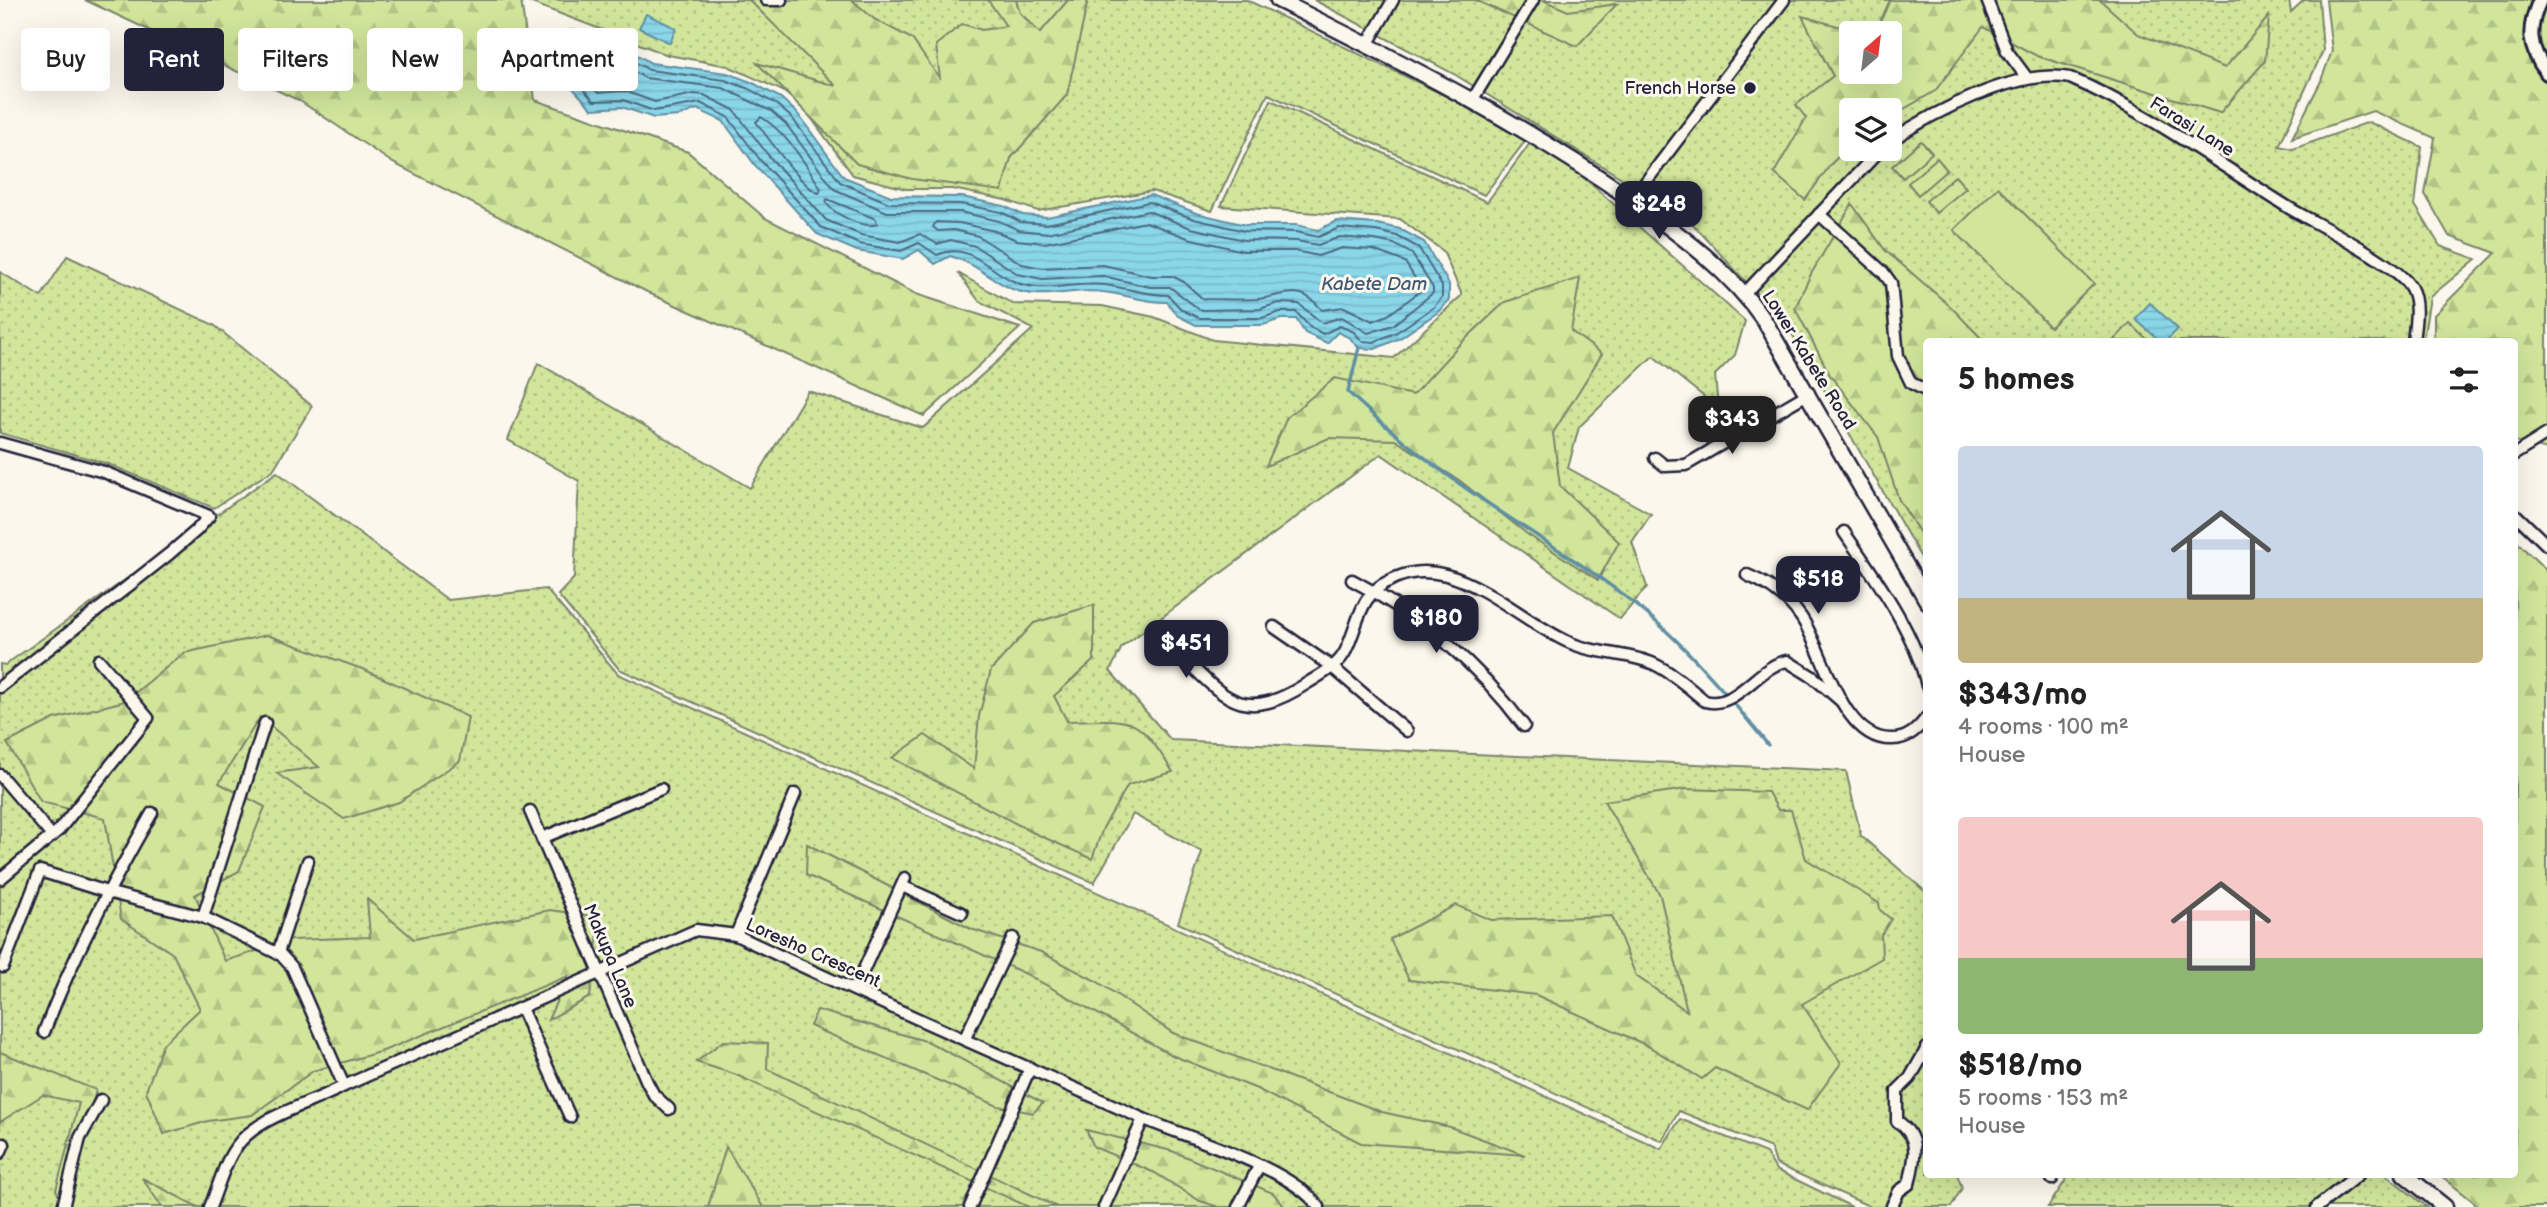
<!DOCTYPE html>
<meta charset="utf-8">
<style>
:root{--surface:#fff;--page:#f6f6f6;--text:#222;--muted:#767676;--accent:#22223b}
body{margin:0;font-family:"Balsamiq Sans",sans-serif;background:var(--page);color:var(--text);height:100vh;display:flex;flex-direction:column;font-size:26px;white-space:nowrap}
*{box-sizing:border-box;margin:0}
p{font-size:23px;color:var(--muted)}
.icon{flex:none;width:38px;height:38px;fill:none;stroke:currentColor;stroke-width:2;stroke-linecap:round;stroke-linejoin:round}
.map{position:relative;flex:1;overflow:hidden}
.drawer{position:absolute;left:1923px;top:338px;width:595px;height:840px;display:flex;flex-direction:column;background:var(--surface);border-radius:7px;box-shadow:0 7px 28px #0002}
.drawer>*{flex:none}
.top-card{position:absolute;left:21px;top:28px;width:665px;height:63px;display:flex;gap:14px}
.needle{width:46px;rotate:28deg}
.fabs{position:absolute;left:1839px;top:21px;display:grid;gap:14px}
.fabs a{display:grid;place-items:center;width:63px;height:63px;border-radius:7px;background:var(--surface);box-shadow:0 7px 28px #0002;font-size:35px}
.price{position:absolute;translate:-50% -60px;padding:0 16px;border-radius:14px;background:var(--accent);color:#fff;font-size:23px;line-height:46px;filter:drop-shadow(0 2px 4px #0008)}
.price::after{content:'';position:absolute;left:50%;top:42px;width:21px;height:16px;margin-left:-10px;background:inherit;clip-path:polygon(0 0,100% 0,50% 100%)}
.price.selected{background:#222;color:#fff}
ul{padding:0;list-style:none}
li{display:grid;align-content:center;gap:14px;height:371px;padding:0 35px}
li span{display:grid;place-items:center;height:217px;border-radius:7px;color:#555}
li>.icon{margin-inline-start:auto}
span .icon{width:126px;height:126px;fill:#fffc;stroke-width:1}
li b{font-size:30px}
h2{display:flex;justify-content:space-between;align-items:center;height:84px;padding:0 35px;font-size:30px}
.tag{padding:0 24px;border-radius:7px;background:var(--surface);box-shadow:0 7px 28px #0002;font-size:24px;line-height:63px}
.tag.selected{background:var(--accent);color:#fff}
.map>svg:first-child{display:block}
.grass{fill:url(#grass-dots);stroke:#7a846b;stroke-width:2;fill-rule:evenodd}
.forest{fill:url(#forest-firs);stroke:#7a846b;stroke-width:2}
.park{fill:#d1e69b;stroke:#7a846b;stroke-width:2}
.water{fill:url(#water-rules);stroke:#618fa4;stroke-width:2}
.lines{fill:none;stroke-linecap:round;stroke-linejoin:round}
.shore{stroke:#4c6a81;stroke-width:2}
.stream{stroke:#618fa4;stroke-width:3.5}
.minor-casing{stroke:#22223b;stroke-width:15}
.tertiary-casing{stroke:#22223b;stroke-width:18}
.secondary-casing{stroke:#22223b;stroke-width:19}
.minor{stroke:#fbf7ec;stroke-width:10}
.tertiary{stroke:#fbf7ec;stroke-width:12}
.secondary{stroke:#fbf7ec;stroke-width:14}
.poi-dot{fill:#22223b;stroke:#fbf7ec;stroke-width:2.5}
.labels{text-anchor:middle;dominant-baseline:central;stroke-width:6;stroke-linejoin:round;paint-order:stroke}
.poi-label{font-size:18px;fill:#22223b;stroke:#fbf7ec;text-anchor:end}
.street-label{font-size:18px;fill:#22223b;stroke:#fbf7ec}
.water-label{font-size:19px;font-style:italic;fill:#425870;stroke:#fbf7ec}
</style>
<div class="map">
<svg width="2547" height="1207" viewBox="0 0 2547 1207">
<defs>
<pattern id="grass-dots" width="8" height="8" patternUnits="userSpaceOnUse" patternTransform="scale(1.75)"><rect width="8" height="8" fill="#d1e69b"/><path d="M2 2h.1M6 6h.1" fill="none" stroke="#b3c586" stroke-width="1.8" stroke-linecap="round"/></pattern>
<pattern id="forest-firs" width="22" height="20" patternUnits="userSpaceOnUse" patternTransform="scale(1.75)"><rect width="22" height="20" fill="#d1e69b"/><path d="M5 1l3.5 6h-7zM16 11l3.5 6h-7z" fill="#b3c586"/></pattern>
<pattern id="water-rules" width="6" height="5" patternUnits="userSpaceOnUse" patternTransform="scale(1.75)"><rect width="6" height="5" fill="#8bd7ea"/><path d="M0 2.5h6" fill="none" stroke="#78b8ca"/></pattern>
</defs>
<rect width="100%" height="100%" fill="#fbf7ec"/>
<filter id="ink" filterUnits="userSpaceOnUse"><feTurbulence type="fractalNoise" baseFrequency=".0143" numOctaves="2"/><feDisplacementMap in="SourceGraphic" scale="14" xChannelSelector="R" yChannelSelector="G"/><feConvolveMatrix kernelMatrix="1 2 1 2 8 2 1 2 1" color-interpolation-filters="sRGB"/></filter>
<g filter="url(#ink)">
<!-- grass -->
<g class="grass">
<polygon points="524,0 1247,0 1529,136 1484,195 1268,94 1212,211 1152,191 1038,211 1005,200 953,189 906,189 853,175 806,111 783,91 728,66 668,55"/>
<path d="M1314 0H2289L2291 12 2304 0H2319L2323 51 2279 146 2293 149 2369 122 2422 147 2415 205 2440 246 2476 259 2430 297 2423 341H1927V568L1788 327 1689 220 1454 74ZM1852 33H1890V72H1852ZM1852 110H1890V149H1852Z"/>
<polygon points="1271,100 1487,202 1536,135 1745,321 1735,355 1715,375 1718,408 1653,356 1579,427 1568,468 1651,514 1632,542 1647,587 1620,619 1381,454 1122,647 1110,671 1171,740 1846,771 1861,836 1927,893 1927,1174 1957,1174 1962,1188 1951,1207 1871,1207 1776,1164 1771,1148 1679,1111 1662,1141 1178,923 1202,852 1133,814 1094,883 619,669 558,595 574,578 579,481 508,440 538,363 750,488 808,391 923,428 1033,329 979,301 958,273 1013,304 1102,306 1154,317 1213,340 1394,358 1462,295 1443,251 1400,219 1221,206"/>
<polygon points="67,256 214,325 312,406 273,470 214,508 108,464 0,433 0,272 41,297"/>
<polygon points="277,472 448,600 546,589 618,674 1661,1149 1680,1119 1766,1153 1776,1170 1852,1207 0,1207 0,664 5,665"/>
<polygon points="2070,1174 2385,1174 2427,1207 2048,1207"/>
</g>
<!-- forest -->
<g class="forest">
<polygon points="85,0 521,0 535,100 688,152 765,218 916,294 1020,328 924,416 653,295 393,163 300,101"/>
<polygon points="749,0 852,0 874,19 912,39 940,79 936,45 962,24 982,30 1006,26 988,0 1016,0 1020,13 1040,33 1068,0 1088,0 1067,95 1011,158 1002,191 912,179 857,164 757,63 836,86"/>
<polygon points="1475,0 1543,0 1568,11 1617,4 1577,46"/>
<polygon points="1890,0 2100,0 2138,34 2225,68 2269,16 2265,61 2220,113 2037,56 1983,27 1935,91 1890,117 1890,110 1852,110 1851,144 1831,164 1805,200 1774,173 1806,118 1796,105 1833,76 1802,16 1863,33 1852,33 1852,72 1890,72 1890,33 1875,33"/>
<polygon points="2326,0 2547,0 2547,450 2515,441 2515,341 2434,341 2434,315 2496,253 2449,236 2425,194 2435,138 2373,111 2292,138 2320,83 2332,51"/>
<polygon points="1852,204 1885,250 1950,306 1984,341 1927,341 1927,544 1899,500 1878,437 1830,375 1795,308 1811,274"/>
<polygon points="1580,278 1571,331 1602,354 1553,433 1560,486 1619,542 1598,580 1527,534 1459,480 1395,440 1329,438 1266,466 1287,417 1335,378 1413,395 1458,346 1505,302"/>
<polygon points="2515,540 2547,571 2547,1207 2480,1207 2439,1174 2515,1174"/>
<path d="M1094 605V660L1054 696 1067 721C1134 719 1136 714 1173 772L1128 785 1103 828 1092 859 1032 832 892 758 925 735 974 769 979 716 991 670 1034 623Z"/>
<polygon points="267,635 365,670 468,717 460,761 399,802 344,819 276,773 319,767 260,717 219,783 265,807 239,871 195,895 225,961 292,940 370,937 367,899 414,939 550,910 600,917 590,997 548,1020 568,976 383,1051 313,1071 252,1115 208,1121 164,1134 146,1091 163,1044 200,1009 173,954 121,919 105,818 41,802 7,743 54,719 125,701 184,653"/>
<polygon points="1686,789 1768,792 1778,810 1791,810 1806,859 1879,903 1880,910 1891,919 1881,935 1882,958 1802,1004 1841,1063 1807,1110 1715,1068 1702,1079 1648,1046 1536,995 1409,980 1390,939 1456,905 1491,920 1612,916 1636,976 1687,1011 1660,895 1604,801"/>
<polygon points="807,844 971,929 1041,952 1098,982 1173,1033 1382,1112 1450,1127 1525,1155 1361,1143 1257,1089 1174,1056 1026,974 806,875"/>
<polygon points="817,1010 929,1042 1043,1103 1033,1113 998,1106 810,1026"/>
<polygon points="723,1041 768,1043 767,1069 1057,1207 1029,1207 734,1074 696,1062"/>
<polygon points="0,1052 96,1090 65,1207 56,1190 79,1103 43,1095 0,1122"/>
<polygon points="1086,1130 1172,1151 1273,1193 1285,1207 1219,1207 1200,1201 1155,1173 1094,1147"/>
<polygon points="726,1147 763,1207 708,1207"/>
<polygon points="142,1178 198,1207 162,1207"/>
</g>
<!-- park -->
<g class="park">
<polygon points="1921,141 1932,153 1903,178 1892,166"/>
<polygon points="1937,158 1947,170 1918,195 1908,183"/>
<polygon points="1955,176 1966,188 1936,213 1926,201"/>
<polygon points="1998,187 2094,284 2050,327 1954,230"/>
<polygon points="2130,323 2149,341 2113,341"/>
</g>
<!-- water -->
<g class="water">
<polygon points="646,14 676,28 670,43 639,28"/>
<path d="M570 30 589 31 607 37 651 63 727 73 751 82 781 98 797 113 844 177 891 196 962 197 1004 206 1023 215 1047 217 1151 195 1196 213 1246 225H1296L1318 230 1337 221 1377 224 1400 229 1424 242 1449 284V300L1438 312 1400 338 1375 349 1359 348 1350 338 1338 332 1327 343 1305 333 1296 319H1281L1263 325H1196L1178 316 1167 302C1145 303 1126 294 1103 292 1073 288 1041 301 1012 289 989 279 976 263 950 256L935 264 919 250 903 259 857 251 817 234 755 165 723 121 697 109 679 116 654 118 622 107 592 109 568 83 560 40Z"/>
<polygon points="2150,303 2178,329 2166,341 2160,341 2135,319"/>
</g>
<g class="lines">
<!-- shore -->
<g class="shore">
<path d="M574 37 603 44 649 70 725 80 749 89 776 104 792 118 840 182 889 203 961 204 1001 212 1021 222 1047 224 1149 202 1194 219 1245 231 1296 232 1318 237 1339 228 1376 231 1397 236 1419 248 1442 286V297L1434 307 1397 332 1374 342 1362 341 1354 332 1340 326 1323 334 1310 327 1296 312H1280L1262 318H1199L1182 310 1168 295C1146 295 1127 288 1105 285 1075 281 1042 295 1013 281 987 269 968 241 937 255L919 243 901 251 859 244 821 227 761 161 728 117 700 103 654 111 623 100 594 101 575 80 568 44Z"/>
<polygon points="581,46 600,51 645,78 723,88 771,111 786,124 834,189 887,212 960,212 999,221 1019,230 1047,233 1148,211 1191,228 1244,240 1296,241 1318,245 1340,237 1375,240 1394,244 1412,254 1433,288 1433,293 1393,325 1368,333 1342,317 1322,323 1299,304 1278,303 1260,309 1200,310 1170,287 1150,287 1103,276 1042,279 1018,274 975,246 951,240 937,244 920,234 900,242 861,235 826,220 768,155 734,110 704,95 694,94 655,102 624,91 598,93 583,76 577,50"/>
<polygon points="596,62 616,75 617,80 601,82 592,71 591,63"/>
<path d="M761 117C785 131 807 165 821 189L819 193C803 189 768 137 756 122Z"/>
<path d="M827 199 876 219 877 224C864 229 835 215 826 203Z"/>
<path d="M936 222 959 223 995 231 1017 240 1045 243 1146 222 1188 238 1243 251H1295L1318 256 1342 248 1373 250 1405 262 1422 290 1388 315 1373 321 1344 307 1322 310C1300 282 1286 296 1258 299 1240 300 1221 299 1203 299L1184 282 1172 276H1152L1103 265 1042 268 1022 264 978 236 954 230 938 231 933 227Z"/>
</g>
<!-- stream -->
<path class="stream" d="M1359 348 1348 392C1385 427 1425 460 1467 489 1532 535 1602 573 1662 627 1701 663 1735 704 1768 745"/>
<!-- minor casing -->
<g class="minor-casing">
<g id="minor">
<polyline points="766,0 781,0"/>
<polyline points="1987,0 2007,51 2027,78"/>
<polyline points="1367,45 1393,0"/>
<polyline points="1473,99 1533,0"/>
<path d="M1890 141C1934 112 2017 68 2070 78 2149 112 2218 164 2291 209 2318 225 2397 263 2411 288 2419 303 2415 325 2413 341"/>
<polyline points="1632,200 1784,0"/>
<polyline points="1819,214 1883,272 1891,283 1898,356 1911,383 1927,391"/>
<polyline points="1745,293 1881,149"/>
<polyline points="0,443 104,472 209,516 197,530 169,554 0,687"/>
<polyline points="2515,454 2547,434"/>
<polyline points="1655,458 1665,466 1686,465 1809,393"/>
<polyline points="2515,514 2547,545"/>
<path d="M1844 532C1876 579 1914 630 1927 686"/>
<path d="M1747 575C1769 584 1788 598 1801 617 1824 650 1841 742 1893 739 1908 739 1918 729 1927 717"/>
<path d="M1352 580C1420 615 1478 664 1524 726"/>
<polyline points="1274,627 1332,667 1407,731"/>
<path d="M1169 645C1221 691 1236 729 1306 684 1320 675 1339 666 1346 650 1359 623 1359 595 1389 581 1408 571 1425 570 1446 575 1488 586 1526 622 1566 641 1595 655 1628 652 1654 664 1673 673 1689 688 1705 701 1737 710 1757 666 1787 661L1813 677 1841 701"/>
<polyline points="0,775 52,836"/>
<polyline points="530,811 647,1082 654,1095 669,1109"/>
<polyline points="542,838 661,789"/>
<polyline points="0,879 59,830 148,718 99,660"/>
<polyline points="902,886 962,913"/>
<polyline points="203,917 265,723"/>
<polyline points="736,935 795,794"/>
<polyline points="278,953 308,861"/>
<polyline points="3,967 40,871 107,892 203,917 281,955 292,967 344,1086"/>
<polyline points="855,989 905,878"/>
<polyline points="521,1008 570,1117"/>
<path d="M44 1032C73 956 111 884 152 813"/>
<polyline points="965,1038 1013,938"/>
<polyline points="0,1153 4,1144"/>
<polyline points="2050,1174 2052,1179"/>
<path d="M1892 1206 1899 1191 1909 1184C1915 1159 1921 1137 1897 1121V1091L1910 1078 1927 1048"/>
<polyline points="63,1207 80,1138 101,1100"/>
<path d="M210 1207C218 1188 224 1163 236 1147 257 1116 312 1104 344 1086L696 930 736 935C868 999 1005 1057 1139 1117 1187 1138 1289 1166 1319 1207"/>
<polyline points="970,1207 1030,1068"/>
<polyline points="1104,1207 1143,1119"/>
<polyline points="1238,1207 1259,1166"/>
<polyline points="2317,1207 2359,1174"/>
</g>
</g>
<!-- tertiary casing -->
<g class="tertiary-casing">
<path id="tertiary" d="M2540 0C2527 29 2528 47 2547 73"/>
</g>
<!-- secondary casing -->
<g class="secondary-casing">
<g id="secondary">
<path d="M1278 0C1401 62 1522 122 1635 202 1683 237 1730 271 1764 320L1927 601"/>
<polyline points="2404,1174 2445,1207"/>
</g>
</g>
<!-- minor -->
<use href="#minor" class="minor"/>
<!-- tertiary -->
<use href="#tertiary" class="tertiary"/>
<!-- secondary -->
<use href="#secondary" class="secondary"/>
</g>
</g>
<!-- markers -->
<circle class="poi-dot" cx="1750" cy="88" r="7"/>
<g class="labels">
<!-- poi labels -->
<g class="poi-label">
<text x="1736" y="88">French Horse</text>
</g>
<!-- street labels -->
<g class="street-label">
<text transform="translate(2192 127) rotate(32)">Farasi Lane</text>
<text transform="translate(1809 360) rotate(58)">Lower Kabete Road</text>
<text transform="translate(813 953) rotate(24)">Loresho Crescent</text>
<text transform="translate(610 956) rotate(67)">Makupa Lane</text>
</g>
<!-- water labels -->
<g class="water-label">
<text x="1374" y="284">Kabete Dam</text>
</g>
</g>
</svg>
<div class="fabs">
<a><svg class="needle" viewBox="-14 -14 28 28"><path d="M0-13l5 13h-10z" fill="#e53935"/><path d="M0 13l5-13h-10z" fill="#767676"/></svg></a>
<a><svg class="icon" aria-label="layers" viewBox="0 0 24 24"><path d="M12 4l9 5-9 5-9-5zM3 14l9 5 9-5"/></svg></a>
</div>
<b class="price" style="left:1659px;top:241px">$248</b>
<b class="price selected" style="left:1732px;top:456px">$343</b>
<b class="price" style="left:1818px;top:616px">$518</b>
<b class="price" style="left:1436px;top:655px">$180</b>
<b class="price" style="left:1186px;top:680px">$451</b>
<div class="top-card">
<a class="tag">Buy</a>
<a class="tag selected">Rent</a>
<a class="tag">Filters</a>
<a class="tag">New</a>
<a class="tag">Apartment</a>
</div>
<section class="drawer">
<h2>5 homes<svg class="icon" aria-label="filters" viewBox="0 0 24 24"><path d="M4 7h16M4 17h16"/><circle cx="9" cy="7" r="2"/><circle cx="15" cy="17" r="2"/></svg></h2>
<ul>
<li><span style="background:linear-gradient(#c9d6e8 70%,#c2b280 0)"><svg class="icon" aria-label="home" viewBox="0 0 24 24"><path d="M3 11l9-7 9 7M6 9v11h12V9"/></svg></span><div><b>$343/mo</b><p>4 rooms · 100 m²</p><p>House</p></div></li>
<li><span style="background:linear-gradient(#f6c9c9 65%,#8fb573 0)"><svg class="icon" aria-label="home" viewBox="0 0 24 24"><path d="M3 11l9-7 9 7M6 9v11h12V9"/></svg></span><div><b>$518/mo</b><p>5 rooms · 153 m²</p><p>House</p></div></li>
</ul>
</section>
</div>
